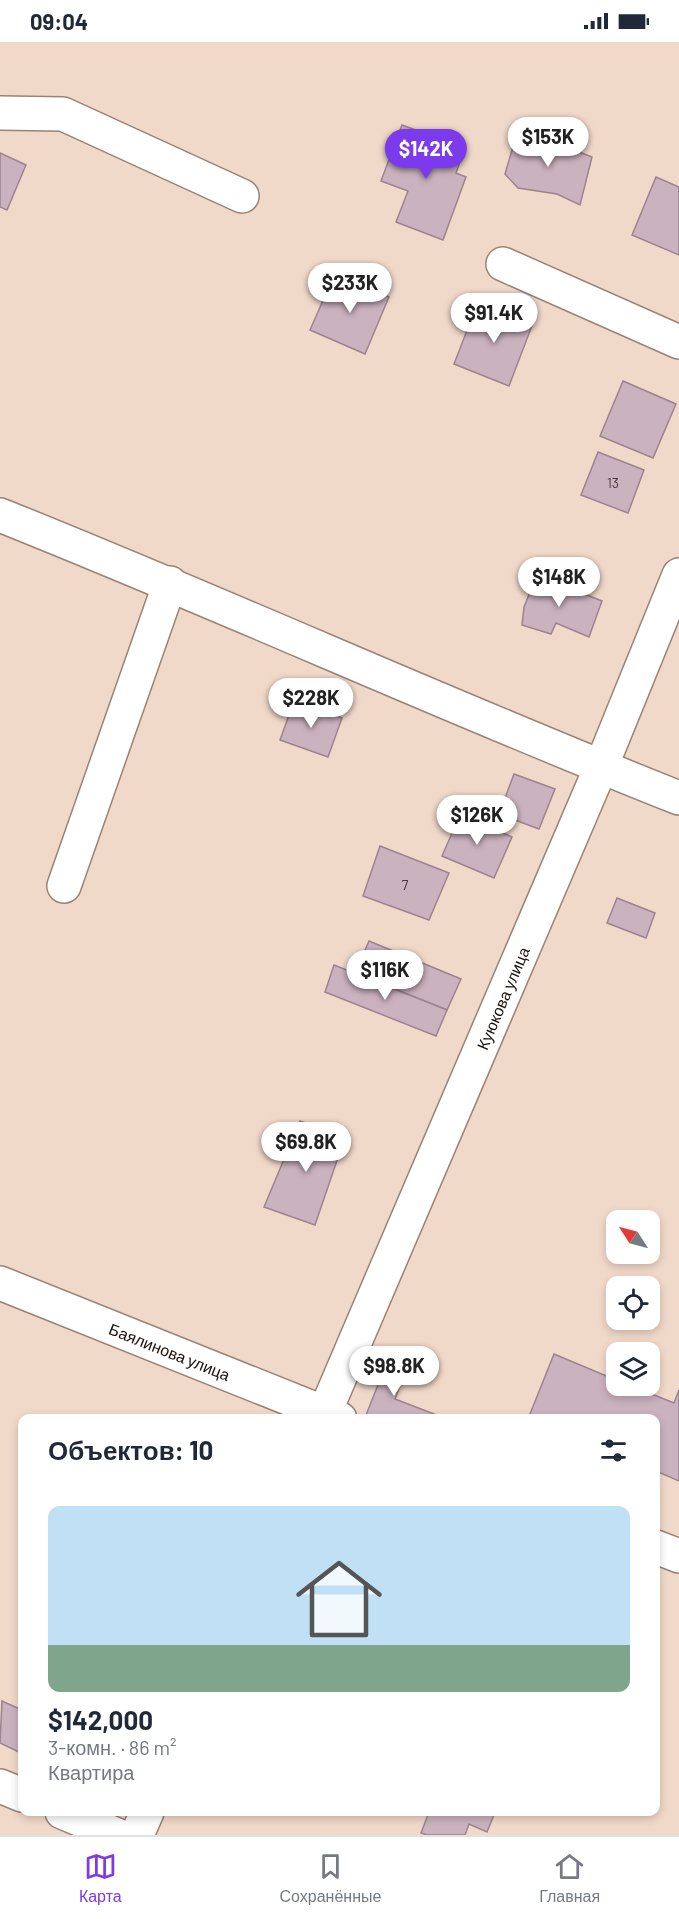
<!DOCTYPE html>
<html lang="ru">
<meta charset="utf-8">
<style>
:root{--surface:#fff;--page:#f6f6f7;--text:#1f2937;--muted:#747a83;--line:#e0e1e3;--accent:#7c3aed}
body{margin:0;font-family:Barlow,sans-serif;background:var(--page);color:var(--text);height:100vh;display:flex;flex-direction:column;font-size:22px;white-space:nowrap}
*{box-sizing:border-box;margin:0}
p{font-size:20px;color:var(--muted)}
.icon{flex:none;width:33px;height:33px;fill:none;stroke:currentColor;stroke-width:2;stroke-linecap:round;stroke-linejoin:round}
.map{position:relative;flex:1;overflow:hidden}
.panel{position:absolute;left:18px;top:1372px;width:642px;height:402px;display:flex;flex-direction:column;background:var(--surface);border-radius:12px;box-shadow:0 3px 9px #0003}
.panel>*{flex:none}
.needle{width:39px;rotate:306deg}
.fabs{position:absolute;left:606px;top:1168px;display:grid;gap:12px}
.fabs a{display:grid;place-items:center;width:54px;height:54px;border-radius:12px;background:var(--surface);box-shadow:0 3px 9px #0003;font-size:30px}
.price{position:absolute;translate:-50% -51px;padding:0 14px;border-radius:21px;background:#fff;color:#222;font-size:20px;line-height:39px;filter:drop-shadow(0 2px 3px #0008)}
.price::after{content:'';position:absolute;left:50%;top:36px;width:18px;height:14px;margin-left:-9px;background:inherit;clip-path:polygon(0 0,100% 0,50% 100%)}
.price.active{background:var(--accent);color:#fff}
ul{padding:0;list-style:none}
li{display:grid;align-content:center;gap:12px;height:318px;padding:0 30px}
li span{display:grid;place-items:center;height:186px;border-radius:12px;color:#555}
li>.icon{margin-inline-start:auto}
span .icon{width:108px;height:108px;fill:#fffc;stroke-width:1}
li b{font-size:26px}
h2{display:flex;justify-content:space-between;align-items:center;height:72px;padding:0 30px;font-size:26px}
.status{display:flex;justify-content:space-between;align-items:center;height:42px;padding:0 30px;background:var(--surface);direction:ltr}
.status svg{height:16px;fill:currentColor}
.tab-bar{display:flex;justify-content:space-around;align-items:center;height:84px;border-top:2px solid var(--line);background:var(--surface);font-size:16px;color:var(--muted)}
.tab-bar a{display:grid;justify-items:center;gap:3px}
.tab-bar .active{color:var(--accent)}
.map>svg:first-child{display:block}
.building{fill:#cbb2bf;stroke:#9b8490;stroke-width:1.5}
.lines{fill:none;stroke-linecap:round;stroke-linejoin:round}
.minor-casing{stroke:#998375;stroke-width:36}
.minor{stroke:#fff;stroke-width:33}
.labels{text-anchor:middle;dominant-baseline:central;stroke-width:4.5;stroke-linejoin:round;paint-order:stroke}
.number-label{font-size:14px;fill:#463939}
.street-label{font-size:16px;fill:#19110c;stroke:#fff}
</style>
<div class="status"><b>09:04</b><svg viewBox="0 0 49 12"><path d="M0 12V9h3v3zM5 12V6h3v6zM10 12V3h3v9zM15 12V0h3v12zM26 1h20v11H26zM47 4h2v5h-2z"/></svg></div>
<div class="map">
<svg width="679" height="1793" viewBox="0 0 679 1793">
<rect width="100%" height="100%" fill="#f1d9ca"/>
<!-- building -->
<g class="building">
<polygon points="402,83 465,106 456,131 466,135 443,198 396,180 408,149 381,139"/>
<polygon points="517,91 534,101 541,95 592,115 580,163 557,152 518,146 505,132"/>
<polygon points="0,111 26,123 7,168 0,165"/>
<polygon points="656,135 679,145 679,213 632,193"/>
<polygon points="335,231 389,255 365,312 310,288"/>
<polygon points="478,260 533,281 509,344 454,322"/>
<polygon points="623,339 676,362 653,416 600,394"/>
<polygon points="598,410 644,428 628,471 581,453"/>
<polygon points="537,533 602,559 589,595 556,581 551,592 522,583 524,565"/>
<polygon points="294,659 342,676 328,715 280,698"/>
<polygon points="514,732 555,747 539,787 499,772"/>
<polygon points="460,773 512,795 494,836 442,814"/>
<polygon points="380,804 449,831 429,878 363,854"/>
<polygon points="617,856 655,871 646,896 607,881"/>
<polygon points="369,899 461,937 447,968 355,931"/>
<polygon points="334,923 447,968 436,994 325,950"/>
<polygon points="300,1079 345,1095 315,1183 264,1165"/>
<polygon points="554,1312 616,1338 616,1344 632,1344 674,1361 679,1348 679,1439 656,1429 656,1377 528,1377"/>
<polygon points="389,1315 408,1323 395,1357 447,1377 376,1377 366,1373"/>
<polygon points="2,1659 22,1668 21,1711 0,1701"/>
<polygon points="429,1770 495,1770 487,1790 469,1782 465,1793 427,1793 421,1791"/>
</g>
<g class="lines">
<!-- minor casing -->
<g class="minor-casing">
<g id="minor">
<polyline points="0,71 63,72 242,154"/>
<polyline points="503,222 679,300"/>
<path d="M0 473C228 564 451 666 679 756"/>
<polyline points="64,844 170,541"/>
<path id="s1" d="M0 1241 340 1377"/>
<path id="s2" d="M322 1377 601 725 679 533"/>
<polyline points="656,1505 679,1514"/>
<polyline points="0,1744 22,1753"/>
<polyline points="62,1770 117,1793"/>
<polyline points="137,1793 147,1770"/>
</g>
</g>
<!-- minor -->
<use href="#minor" class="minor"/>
</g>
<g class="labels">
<!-- number labels -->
<g class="number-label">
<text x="613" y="440">13</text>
<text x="405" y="842">7</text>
</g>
<!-- street labels -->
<g class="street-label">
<text stroke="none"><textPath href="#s2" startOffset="458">Куюкова улица</textPath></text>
<text stroke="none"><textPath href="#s1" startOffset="183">Баялинова улица</textPath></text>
</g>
</g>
</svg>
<div class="fabs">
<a><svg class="needle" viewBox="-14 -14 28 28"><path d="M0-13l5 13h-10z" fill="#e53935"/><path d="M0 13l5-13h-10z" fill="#747a83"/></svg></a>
<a><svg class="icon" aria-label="locate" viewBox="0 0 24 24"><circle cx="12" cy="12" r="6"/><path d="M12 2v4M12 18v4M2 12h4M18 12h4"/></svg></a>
<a><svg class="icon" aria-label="layers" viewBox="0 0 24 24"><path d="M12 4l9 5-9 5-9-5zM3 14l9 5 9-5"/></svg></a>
</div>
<b class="price" style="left:548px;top:126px">$153K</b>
<b class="price active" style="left:426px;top:138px">$142K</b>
<b class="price" style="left:350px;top:272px">$233K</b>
<b class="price" style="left:494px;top:302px">$91.4K</b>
<b class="price" style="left:559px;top:566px">$148K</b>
<b class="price" style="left:311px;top:687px">$228K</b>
<b class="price" style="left:477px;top:804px">$126K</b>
<b class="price" style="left:385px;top:959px">$116K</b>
<b class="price" style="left:306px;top:1131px">$69.8K</b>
<b class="price" style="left:394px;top:1355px">$98.8K</b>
<section class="panel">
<h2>Объектов: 10<svg class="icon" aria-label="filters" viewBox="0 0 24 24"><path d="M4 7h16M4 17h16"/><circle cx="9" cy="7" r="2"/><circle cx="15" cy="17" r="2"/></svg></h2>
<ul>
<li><span style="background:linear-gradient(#bfe0f5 75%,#7fa58c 0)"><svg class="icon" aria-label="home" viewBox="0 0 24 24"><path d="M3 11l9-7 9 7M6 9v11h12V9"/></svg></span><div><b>$142,000</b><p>3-комн. · 86 m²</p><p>Квартира</p></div></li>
</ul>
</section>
</div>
<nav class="tab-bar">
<a class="active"><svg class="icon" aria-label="map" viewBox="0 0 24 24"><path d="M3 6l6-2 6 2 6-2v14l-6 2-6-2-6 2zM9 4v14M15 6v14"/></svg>Карта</a>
<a><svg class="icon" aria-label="saved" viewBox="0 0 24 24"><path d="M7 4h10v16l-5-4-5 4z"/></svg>Сохранённые</a>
<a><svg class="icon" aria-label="home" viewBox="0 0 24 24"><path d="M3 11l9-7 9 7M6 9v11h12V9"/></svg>Главная</a>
</nav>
